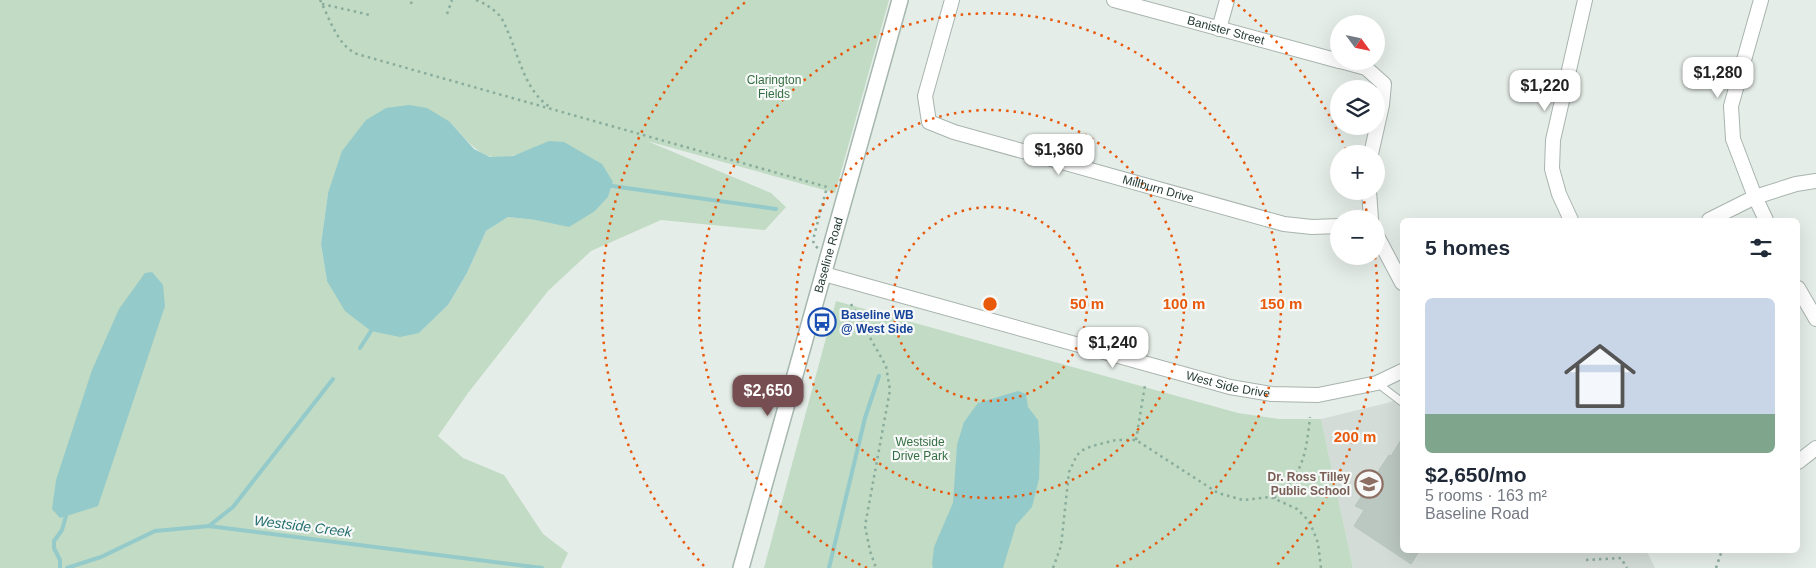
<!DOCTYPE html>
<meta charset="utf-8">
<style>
:root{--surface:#fff;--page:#f6f6f7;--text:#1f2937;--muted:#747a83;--accent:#764d50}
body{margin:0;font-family:Arial,sans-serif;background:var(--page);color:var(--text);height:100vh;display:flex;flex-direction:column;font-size:19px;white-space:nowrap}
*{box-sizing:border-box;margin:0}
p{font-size:16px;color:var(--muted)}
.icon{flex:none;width:28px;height:28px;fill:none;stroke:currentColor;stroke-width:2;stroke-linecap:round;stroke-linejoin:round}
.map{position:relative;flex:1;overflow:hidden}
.sheet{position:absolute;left:1400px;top:218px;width:400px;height:335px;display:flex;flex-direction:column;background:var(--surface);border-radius:8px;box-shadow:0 5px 20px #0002}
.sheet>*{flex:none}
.needle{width:32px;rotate:123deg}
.fabs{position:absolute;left:1330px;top:15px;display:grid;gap:10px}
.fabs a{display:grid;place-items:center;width:55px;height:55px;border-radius:50%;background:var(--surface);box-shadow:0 5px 20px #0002;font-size:25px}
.price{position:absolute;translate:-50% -42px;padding:0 11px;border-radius:10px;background:#fff;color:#222;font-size:16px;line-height:32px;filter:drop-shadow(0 1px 2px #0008)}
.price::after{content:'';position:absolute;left:50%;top:30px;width:15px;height:11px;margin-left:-8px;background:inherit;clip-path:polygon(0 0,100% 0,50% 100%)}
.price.selected{background:var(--accent);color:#fff}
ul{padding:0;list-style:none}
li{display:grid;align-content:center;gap:10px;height:265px;padding:0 25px}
li span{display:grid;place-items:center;height:155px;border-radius:8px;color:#555}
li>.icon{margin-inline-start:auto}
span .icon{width:90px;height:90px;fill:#fffc;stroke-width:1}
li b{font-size:21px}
h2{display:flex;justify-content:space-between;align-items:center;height:60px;padding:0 25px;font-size:21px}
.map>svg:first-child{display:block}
.built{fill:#d4dcd7}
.green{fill:#c1dbc4;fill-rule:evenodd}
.water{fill:#95caca}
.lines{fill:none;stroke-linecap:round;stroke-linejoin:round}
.stream{stroke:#95caca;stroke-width:4}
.building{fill:#bbc7c1;stroke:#b8c5be}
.lane-casing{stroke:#a8b4ae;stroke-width:9}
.street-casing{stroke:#a8b4ae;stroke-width:16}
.secondary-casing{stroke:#a5b7ae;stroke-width:18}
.path{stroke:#8aac9c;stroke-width:2.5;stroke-dasharray:2.5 4;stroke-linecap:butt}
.lane{stroke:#fff;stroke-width:7}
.street{stroke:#fff;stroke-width:14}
.secondary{stroke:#fff;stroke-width:15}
.ring{fill:none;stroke:#e8590c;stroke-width:2.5;stroke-dasharray:2.5 5}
.labels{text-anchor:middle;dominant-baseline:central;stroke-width:4.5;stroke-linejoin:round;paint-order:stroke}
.street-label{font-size:12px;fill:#263c33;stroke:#f6f9f7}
.park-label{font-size:12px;fill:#366e43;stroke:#f6f9f7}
.transit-label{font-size:12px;font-weight:bold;fill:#164399;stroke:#f6f9f7;text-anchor:start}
.education-label{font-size:12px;font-weight:bold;fill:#785e54;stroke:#f6f9f7;text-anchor:end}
.water-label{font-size:14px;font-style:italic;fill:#287071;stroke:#f6f9f7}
.centre{fill:#e8590c;stroke:#f6f9f7;stroke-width:2.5}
.ring-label{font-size:15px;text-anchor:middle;font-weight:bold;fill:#e8590c;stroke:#f6f9f7;stroke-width:4.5;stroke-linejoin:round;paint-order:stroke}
</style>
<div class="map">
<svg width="1816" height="568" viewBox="0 0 1816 568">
<rect width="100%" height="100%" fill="#e5ede8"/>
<!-- built -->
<polygon class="built" points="1402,398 1402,550 1646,550 1655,568 1353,568 1321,419 1387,403"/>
<!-- green -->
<g class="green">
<path d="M0 0H889L835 193 647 141 771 193 786 207 765 230 661 220 591 251 548 291 468 393 438 436 463 458 504 475 543 534 568 553 561 568H0ZM450 122C480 155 488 168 533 148L613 182 608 197 595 211 536 220 508 217 486 231 467 273 448 305 419 333 327 281 321 244 328 193Z"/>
<polygon points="836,301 1238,413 1279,419 1321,419 1353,568 764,568"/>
</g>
<!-- water -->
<g class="water">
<polygon points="409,105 427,108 450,122 474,149 490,157 513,156 549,141 564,142 602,164 613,182 608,197 595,211 569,227 536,220 508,217 486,231 467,273 448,305 419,333 400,337 371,331 345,311 327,281 321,244 328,193 342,151 366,120 386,108"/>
<polygon points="152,272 163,285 165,306 98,506 60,518 52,509 56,480 92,370 119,309 145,273"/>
<polygon points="1018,391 1026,394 1028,407 1038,420 1040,448 1039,479 1032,507 1016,525 1003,568 933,568 932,564 934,547 953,503 957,445 964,422 978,403"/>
</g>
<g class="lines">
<!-- stream -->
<g class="stream">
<polyline points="612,186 776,209"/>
<polyline points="360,348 371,331"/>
<polyline points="209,526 233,507 333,379"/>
<polyline points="60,568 60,560 54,548 54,541 62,530 66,516"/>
<polyline points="67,568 101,557 155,531 209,526 542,568"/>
<polyline points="829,568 865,418 879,376"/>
</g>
</g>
<!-- building -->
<polygon class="building" points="1402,438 1402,550 1420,550 1411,564 1354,526 1364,510 1355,506 1389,455 1391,456"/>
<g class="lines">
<!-- lane casing -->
<g class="lane-casing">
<polyline id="lane" points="1377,383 1402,402"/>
</g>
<!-- street casing -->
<g class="street-casing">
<g id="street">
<path id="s1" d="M952 0 925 96 929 122 954 132 1284 224 1312 227 1339 226"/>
<path id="s2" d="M1114 0 1339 61"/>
<polyline points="1761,0 1731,106 1733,139 1755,197 1766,220"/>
<polyline points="1219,29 1227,0"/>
<polyline points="1340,61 1366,68 1384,84 1382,105 1371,154"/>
<polyline points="1369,191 1371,219"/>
<polyline points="1571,220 1559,194 1552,169 1553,140 1585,0"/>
<polyline points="1709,220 1755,197 1796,184 1816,181"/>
<polyline points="1376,234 1402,283"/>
<path id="s3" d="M824 274 1230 387 1272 394 1318 395 1377 383 1402 371"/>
<polyline points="1798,288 1816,319"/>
<polyline points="1798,462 1816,448"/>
</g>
</g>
<!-- secondary casing -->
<g class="secondary-casing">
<g id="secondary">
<path id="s4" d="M741 568 900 0"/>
</g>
</g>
<!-- path -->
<g class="path">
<path d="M320 0C330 19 337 45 357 54L827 187 813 240 814 245 818 248"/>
<path d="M476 0C484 3 490 7 496 12 502 17 505 25 508 32 519 57 526 94 552 108"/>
<polyline points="322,4 370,15"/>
<polyline points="411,4 412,0"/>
<polyline points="447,14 452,0"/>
<polyline points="851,304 886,366 890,390 865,526 870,551 876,568"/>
<polyline points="1136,440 1145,385"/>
<path d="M1274 498C1304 474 1306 453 1310 417"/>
<polyline points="1586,560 1621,558 1627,568"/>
<polyline points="1053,568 1061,546 1069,472 1077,455 1083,450 1092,446 1116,440 1136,440 1218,493 1243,500 1271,497 1297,509 1307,519 1313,530 1318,543 1321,568"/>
<polyline points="1716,568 1722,550"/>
</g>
<!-- lane -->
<use href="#lane" class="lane"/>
<!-- street -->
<use href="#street" class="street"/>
<!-- secondary -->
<use href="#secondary" class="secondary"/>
</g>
<!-- distance rings -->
<g class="ring">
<circle cx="990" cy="304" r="97"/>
<circle cx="990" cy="304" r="194"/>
<path d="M867 568A291 291 0 1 1 1113 568"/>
<path d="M704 566A388 388 0 0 1 748 0M1232 0A388 388 0 0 1 1347 152M1362 194A388 388 0 0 1 1368 217M1375 257A388 388 0 0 1 1276 566"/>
</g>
<!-- icons -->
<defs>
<g id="bus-ring" transform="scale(1.4375)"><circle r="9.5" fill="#f6f9f7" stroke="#1a4fb4" stroke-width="1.5"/><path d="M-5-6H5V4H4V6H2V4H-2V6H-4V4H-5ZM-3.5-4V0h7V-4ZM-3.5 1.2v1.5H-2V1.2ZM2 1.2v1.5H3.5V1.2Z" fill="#1a4fb4"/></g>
<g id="school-ring" transform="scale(1.4375)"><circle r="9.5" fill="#f6f9f7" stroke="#8d6e63" stroke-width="1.5"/><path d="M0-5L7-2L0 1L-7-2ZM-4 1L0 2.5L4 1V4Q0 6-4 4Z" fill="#8d6e63"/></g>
</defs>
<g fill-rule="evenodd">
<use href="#bus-ring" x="822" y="322"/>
<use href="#school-ring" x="1369" y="484"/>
</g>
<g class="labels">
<!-- street labels -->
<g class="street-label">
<text stroke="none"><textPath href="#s2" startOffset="116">Banister Street</textPath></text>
<text stroke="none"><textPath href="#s1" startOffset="365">Millburn Drive</textPath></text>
<text stroke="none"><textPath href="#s4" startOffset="325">Baseline Road</textPath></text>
<text stroke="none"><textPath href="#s3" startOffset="419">West Side Drive</textPath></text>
</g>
<!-- park labels -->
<g class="park-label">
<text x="774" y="80">Clarington<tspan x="774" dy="14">Fields</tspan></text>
<text x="920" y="442">Westside<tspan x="920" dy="14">Drive Park</tspan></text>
</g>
<!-- transit labels -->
<g class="transit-label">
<text x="841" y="315">Baseline WB<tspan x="841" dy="14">@ West Side</tspan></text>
</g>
<!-- education labels -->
<g class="education-label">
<text x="1350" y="477">Dr. Ross Tilley<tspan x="1350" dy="14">Public School</tspan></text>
</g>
<!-- water labels -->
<g class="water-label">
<text transform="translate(303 526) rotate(7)">Westside Creek</text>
</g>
</g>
<circle cx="990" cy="304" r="8" class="centre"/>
<g class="ring-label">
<text x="1087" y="309">50 m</text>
<text x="1184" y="309">100 m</text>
<text x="1281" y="309">150 m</text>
<text x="1355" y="442">200 m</text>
</g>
</svg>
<div class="fabs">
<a><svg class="needle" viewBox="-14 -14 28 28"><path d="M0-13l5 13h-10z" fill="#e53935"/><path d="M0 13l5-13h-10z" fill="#747a83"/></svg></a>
<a><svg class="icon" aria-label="layers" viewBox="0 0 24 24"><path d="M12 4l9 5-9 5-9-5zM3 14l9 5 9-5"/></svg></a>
<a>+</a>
<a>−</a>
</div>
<b class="price" style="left:1718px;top:99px">$1,280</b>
<b class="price" style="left:1545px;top:112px">$1,220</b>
<b class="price" style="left:1059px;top:176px">$1,360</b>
<b class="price" style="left:1113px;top:369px">$1,240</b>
<b class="price selected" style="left:768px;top:417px">$2,650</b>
<section class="sheet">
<h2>5 homes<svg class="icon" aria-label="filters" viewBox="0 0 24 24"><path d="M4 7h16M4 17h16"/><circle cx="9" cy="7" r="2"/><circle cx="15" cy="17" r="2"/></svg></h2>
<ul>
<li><span style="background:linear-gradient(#c9d6e8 75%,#7fa58c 0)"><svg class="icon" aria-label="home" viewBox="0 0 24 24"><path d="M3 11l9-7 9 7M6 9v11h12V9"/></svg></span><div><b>$2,650/mo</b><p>5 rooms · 163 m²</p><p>Baseline Road</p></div></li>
</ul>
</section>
</div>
